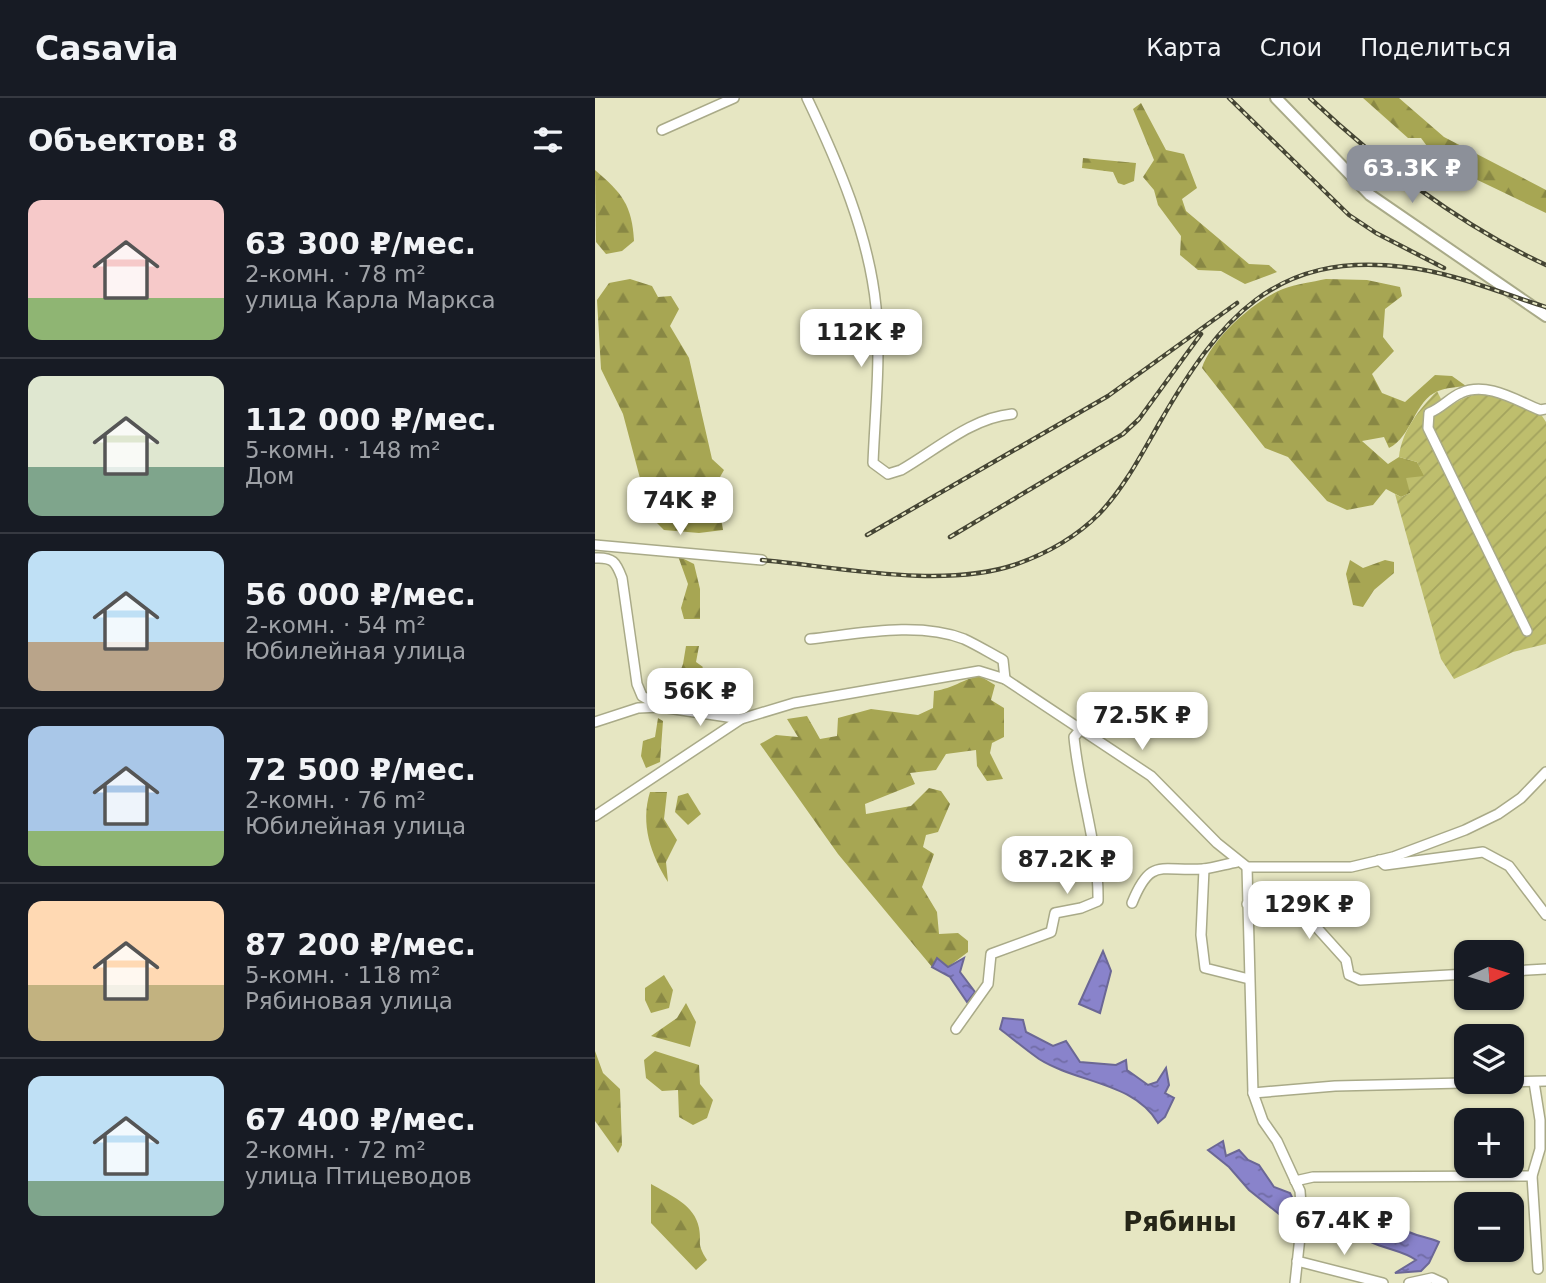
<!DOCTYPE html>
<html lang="ru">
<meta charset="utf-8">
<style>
:root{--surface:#171b24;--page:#20242c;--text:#f1f3f6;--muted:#9ea1a6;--line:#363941;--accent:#8c9099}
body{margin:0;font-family:"DejaVu Sans",sans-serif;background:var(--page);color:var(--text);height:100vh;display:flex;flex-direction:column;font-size:26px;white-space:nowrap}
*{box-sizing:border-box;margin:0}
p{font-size:23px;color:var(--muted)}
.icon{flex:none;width:38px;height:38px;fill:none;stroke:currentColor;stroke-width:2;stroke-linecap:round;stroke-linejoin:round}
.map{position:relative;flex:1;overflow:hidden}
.drawer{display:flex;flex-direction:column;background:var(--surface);width:595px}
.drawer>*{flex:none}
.needle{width:46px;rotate:86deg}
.tools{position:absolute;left:859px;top:842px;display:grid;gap:14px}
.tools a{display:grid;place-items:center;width:70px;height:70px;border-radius:14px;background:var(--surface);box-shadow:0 2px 5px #0004;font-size:35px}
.price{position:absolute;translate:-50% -60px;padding:0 16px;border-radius:14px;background:#fff;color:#222;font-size:23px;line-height:46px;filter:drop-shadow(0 2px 4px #0008)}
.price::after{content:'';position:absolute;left:50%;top:42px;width:21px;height:16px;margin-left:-10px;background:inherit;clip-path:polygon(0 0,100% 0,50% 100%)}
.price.selected{background:var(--accent);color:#fff}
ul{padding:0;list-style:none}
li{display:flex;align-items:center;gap:21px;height:175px;padding:0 28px}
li+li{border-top:2px solid var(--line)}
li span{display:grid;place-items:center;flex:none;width:196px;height:140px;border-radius:14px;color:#555}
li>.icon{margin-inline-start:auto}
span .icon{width:84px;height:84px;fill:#fffc;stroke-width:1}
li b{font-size:30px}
h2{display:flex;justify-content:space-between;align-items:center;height:84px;padding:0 28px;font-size:30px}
header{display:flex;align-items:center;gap:42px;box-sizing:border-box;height:98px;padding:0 35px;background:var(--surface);border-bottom:2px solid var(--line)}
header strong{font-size:33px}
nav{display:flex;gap:38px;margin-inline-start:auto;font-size:24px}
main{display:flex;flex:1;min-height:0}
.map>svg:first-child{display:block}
.forest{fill:url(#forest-firs)}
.garden{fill:url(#garden-furrows)}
.water{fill:url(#water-ripples);stroke:#6b6795;stroke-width:2}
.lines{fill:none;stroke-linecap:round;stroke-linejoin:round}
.minor-casing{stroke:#a9aa88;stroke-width:12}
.major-casing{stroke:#a9aa88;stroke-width:14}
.minor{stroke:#fff;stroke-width:9}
.major{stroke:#fff;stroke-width:10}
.rail-casing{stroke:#454534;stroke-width:4.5}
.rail{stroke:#e6e6c2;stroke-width:2;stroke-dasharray:5;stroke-linecap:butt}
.labels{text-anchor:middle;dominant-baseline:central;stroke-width:7;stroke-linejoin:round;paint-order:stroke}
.quarter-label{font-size:26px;font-weight:bold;fill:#262618;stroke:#e6e6c2}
</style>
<header>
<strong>Casavia</strong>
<nav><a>Карта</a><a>Слои</a><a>Поделиться</a></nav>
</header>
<main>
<section class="drawer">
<h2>Объектов: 8<svg class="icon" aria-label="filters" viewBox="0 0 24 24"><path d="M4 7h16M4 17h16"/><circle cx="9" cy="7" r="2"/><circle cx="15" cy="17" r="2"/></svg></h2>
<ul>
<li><span style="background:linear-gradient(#f6c9c9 70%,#8fb573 0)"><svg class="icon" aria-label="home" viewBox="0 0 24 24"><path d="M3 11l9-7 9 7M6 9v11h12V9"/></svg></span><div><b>63 300 ₽/мес.</b><p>2-комн. · 78 m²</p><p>улица Карла Маркса</p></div></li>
<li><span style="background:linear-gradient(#dfe7d0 65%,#7fa58c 0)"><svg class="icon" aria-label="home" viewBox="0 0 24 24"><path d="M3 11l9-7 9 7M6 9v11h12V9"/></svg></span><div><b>112 000 ₽/мес.</b><p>5-комн. · 148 m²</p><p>Дом</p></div></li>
<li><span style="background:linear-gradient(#bfe0f5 65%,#b9a48a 0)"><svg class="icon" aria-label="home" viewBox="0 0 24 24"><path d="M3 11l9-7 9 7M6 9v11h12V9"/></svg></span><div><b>56 000 ₽/мес.</b><p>2-комн. · 54 m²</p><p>Юбилейная улица</p></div></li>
<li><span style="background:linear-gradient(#a9c7e8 75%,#8fb573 0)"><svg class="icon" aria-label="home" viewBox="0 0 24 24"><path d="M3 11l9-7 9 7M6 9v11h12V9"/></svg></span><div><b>72 500 ₽/мес.</b><p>2-комн. · 76 m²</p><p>Юбилейная улица</p></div></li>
<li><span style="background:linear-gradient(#ffd9b3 60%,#c2b280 0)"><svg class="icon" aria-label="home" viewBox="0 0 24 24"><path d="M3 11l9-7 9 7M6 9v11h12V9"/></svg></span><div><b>87 200 ₽/мес.</b><p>5-комн. · 118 m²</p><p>Рябиновая улица</p></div></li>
<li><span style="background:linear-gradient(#bfe0f5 75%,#7fa58c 0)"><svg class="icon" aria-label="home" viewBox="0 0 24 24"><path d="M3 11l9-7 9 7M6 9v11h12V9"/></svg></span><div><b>67 400 ₽/мес.</b><p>2-комн. · 72 m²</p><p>улица Птицеводов</p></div></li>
</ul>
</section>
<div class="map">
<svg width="951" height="1185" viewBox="0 0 951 1185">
<defs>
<pattern id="forest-firs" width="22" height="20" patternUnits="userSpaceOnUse" patternTransform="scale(1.75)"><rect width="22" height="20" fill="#a7a653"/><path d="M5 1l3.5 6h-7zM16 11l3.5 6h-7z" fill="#888744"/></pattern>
<pattern id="garden-furrows" width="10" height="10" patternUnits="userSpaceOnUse" patternTransform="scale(1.75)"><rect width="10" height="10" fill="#bebe6d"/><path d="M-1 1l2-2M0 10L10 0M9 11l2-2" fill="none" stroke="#a3a35e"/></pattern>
<pattern id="water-ripples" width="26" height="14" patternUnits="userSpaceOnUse" patternTransform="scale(1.75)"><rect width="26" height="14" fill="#8983cb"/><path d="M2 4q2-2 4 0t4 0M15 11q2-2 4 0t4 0" fill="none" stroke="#706ba4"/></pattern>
</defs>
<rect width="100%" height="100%" fill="#e6e6c2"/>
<!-- forest -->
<g class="forest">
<polygon points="768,0 804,0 849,39 951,92 951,115 843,63 826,40 813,40"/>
<polygon points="546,5 571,52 589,56 602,90 587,101 591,113 654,166 674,167 682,174 650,186 626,173 603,172 585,157 586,138 563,107 559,92 548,79 559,62 538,11"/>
<polygon points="488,60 541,65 539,83 529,87 523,85 518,74 487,70"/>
<path d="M0 72C27 95 37 107 39 143L27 153 11 156 1 144Z"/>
<polygon points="35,181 57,188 63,199 76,198 84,211 75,228 94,260 117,361 129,372 121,386 128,432 104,435 69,432 55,418 28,316 6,271 2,202 14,185"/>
<path d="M731 181 772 182 805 189 807 198 790 211 788 239 799 253 777 276 787 295 810 304 840 277 857 278 871 288C862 289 851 290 843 293 819 303 817 339 794 350L789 339 767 343 793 366 804 359 822 364 830 378 815 395 806 399 791 391 778 407 752 412 732 403 693 359 670 350 607 270C616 241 660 202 688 191 701 186 717 184 731 181Z"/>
<polygon points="83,458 99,466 105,491 105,521 89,521 86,510 93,486"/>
<polygon points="755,462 768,470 790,462 799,464 799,475 779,492 768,509 758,507 751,476"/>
<polygon points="91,548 104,548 101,564 108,569 91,592 89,602 75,600 88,566"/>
<path d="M385 578 400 587 396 602 409 610V639L397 645 395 655 408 681 392 683 382 668 381 652 351 656 341 672 315 675 320 686 270 706 271 716 316 708 334 690 346 693 355 706 343 734 331 737 328 749 339 756 327 789 342 814 344 836 363 835 373 843V854L353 869 342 861 337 869 243 756 165 646 181 637 203 639 192 621 212 618 225 641 242 638 243 620 276 611 323 617 338 610 339 593C360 590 365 582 385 578Z"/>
<polygon points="63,620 68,623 65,664 51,670 46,658 48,643 60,639"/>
<path d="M55 694H72L69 721 82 742 71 764 73 784C56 757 45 726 55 694Z"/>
<polygon points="93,695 106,716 93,727 80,714 83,698"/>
<polygon points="69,877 78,892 74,910 56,915 50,902 50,890"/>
<polygon points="91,905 101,924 95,949 56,938 82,920"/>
<polygon points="0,953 8,975 25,991 27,1047 23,1055 0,1023"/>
<polygon points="60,953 104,967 105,986 118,1002 112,1020 98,1027 84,1019 83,992 67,993 51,980 49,962"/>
<path d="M56 1086C75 1097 100 1107 104 1130 107 1147 101 1144 112 1162L101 1172 56 1125Z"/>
</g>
<!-- garden -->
<path class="garden" d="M842 293 851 311C891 282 906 300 947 318L951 324V546L918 554 859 581 846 561 800 396 806 399 815 395 811 380 829 378 822 364 804 359C807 332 824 312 842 293Z"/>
<!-- water -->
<g class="water">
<polygon points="508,853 516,873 505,915 484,906"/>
<polygon points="342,860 353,869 369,860 365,874 380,894 372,904 355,879 337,869"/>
<path d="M408 920 428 922 431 934 458 948 471 943 485 964 521 967 531 962 532 972 553 987 562 984 571 970 574 987 570 995 579 1000 570 1019 563 1025C539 984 482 985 444 961 431 952 418 941 405 931Z"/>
<polygon points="628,1043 631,1058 644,1052 653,1062 664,1067 679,1089 695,1095 699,1103 695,1117 689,1120 654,1092 634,1069 613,1052"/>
<polygon points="720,1106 771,1119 775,1126 769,1138 761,1139 722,1118"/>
<path d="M806 1129C815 1138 832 1138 844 1144L834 1165 826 1173 800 1175 821 1162C809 1153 790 1151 776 1144L782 1130 802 1132Z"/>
</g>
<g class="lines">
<!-- minor casing -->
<g class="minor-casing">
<g id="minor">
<path d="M212 0C243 65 274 137 281 209 286 260 280 314 278 365L293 376 306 372C341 352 376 320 417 316"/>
<polyline points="67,32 139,0"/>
<polyline points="0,447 167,462"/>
<path d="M0 460C18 459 21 464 27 480L42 586 47 598 66 609"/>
<path d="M932 533 833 330 834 315C847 310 854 300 866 295 892 283 922 303 945 312L951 311"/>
<path d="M215 541C262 536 323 523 369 541 382 547 395 555 408 562L410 581"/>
<polyline points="0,624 43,610 66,609 146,621"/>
<polyline points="0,718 146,621 199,605 384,573 410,581 556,678 622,745 652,769 756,769 798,759 870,732 903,716 926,700 951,674"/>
<polyline points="784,762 790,767 888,754 914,768 951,817"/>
<polyline points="652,769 658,995 668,1023 682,1043 705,1093 707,1120 700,1185"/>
<polyline points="609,771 606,837 610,870 654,881"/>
<path d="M537 805C556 758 566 774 608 771 619 770 631 766 642 764"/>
<polyline points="652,806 695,805 705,811 751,862 754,877 765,882 872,876"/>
<polyline points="917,873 951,871"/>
<path d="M361 931 393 886 396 856 456 834 460 815 486 810 503 803C504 748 484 694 479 639L485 632"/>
<polyline points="939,984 945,1022 945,1051 937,1078 943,1171"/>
<polyline points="658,995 740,988 951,983"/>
<polyline points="700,1083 718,1079 937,1078"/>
<polyline points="702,1163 788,1185"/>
<polyline points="814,1185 837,1180 848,1185"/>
</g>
</g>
<!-- major casing -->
<g class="major-casing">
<polyline id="major" points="681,0 775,97 951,218"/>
</g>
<!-- minor -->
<use href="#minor" class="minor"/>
<!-- major -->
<use href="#major" class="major"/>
<!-- rail casing -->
<g class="rail-casing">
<g id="rail">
<polyline points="634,0 754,117 781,135 849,170"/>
<path d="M715 0C785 66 863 126 951 167"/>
<polyline points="272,437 513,298 642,205"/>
<polyline points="355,439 528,336 544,321 606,236"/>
<path d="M167 462C242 469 347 491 419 467 451 456 480 440 504 416 530 389 547 355 565 324 624 222 679 153 809 169 857 174 905 195 951 209"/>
</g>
</g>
<!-- rail -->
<use href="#rail" class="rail"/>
</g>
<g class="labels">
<!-- quarter labels -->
<g class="quarter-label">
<text x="585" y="1124">Рябины</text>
</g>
</g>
</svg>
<div class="tools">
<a><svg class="needle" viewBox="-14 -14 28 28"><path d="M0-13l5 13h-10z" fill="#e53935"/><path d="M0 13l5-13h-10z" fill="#9ea1a6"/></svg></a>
<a><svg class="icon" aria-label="layers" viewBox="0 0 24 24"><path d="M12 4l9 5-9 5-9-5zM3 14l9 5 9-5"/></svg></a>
<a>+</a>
<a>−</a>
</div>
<b class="price selected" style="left:817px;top:107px">63.3K ₽</b>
<b class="price" style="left:266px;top:271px">112K ₽</b>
<b class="price" style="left:85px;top:439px">74K ₽</b>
<b class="price" style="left:105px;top:630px">56K ₽</b>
<b class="price" style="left:547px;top:654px">72.5K ₽</b>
<b class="price" style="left:472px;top:798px">87.2K ₽</b>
<b class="price" style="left:714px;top:843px">129K ₽</b>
<b class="price" style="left:749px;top:1159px">67.4K ₽</b>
</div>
</main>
